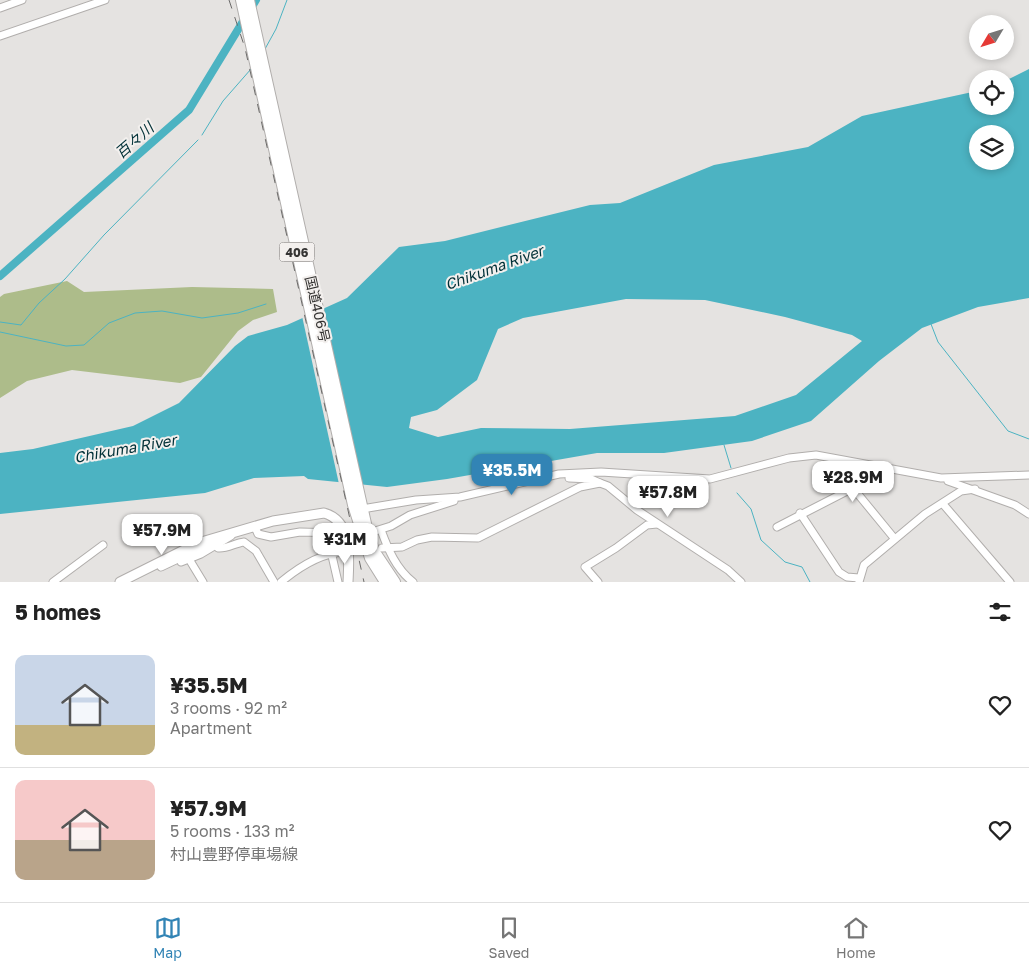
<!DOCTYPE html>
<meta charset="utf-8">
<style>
:root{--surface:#fff;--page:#f6f6f6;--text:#222;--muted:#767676;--line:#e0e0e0;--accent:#3284b5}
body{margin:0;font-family:"Golos Text","Noto Sans JP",sans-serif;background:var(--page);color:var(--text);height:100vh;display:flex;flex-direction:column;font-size:19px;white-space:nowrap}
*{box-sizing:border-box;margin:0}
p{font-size:16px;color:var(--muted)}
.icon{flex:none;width:28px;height:28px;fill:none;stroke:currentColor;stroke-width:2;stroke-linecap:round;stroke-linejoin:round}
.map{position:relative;height:582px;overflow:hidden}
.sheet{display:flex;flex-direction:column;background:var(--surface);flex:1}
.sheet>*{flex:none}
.needle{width:32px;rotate:232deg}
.fabs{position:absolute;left:969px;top:15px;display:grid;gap:10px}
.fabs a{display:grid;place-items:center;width:45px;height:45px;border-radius:50%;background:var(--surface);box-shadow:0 2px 8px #0003;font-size:25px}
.price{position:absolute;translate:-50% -42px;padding:0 11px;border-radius:10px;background:#fff;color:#222;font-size:16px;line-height:32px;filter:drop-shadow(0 1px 2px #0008)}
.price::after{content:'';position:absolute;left:50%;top:30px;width:15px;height:11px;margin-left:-8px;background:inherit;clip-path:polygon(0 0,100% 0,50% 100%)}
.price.on{background:var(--accent);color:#fff}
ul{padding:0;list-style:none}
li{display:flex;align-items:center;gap:15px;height:125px;padding:0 15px}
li+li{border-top:1px solid var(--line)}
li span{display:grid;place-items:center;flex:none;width:140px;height:100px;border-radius:10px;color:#555}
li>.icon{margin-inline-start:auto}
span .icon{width:60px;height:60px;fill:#fffc;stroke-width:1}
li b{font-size:21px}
h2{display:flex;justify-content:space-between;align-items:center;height:60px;padding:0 15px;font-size:21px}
.menu{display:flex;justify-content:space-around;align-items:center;height:70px;border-top:1px solid var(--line);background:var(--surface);font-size:14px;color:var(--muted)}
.menu a{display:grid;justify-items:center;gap:2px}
.menu .on{color:var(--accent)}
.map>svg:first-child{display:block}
.green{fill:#adbc8a}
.water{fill:#4cb3c2;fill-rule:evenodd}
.pier{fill:#e5e3e1}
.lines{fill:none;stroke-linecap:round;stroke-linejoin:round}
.stream{stroke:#4cb3c2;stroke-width:1}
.river{stroke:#4cb3c2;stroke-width:8}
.minor-tunnel{stroke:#c2c0be;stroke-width:7;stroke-dasharray:7 3.5;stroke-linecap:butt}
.minor-casing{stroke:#b1aeac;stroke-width:9}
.major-casing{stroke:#b1aeac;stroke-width:11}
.highway-casing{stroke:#b1aeac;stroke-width:12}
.minor{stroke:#fff;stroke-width:7}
.major{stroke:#fff;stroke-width:9}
.highway{stroke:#fff;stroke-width:10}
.rail{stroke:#6b6a69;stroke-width:1;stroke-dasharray:9 9;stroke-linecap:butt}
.labels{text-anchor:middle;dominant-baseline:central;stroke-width:4;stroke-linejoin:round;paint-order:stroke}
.shield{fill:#f3f0ee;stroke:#6e6c6b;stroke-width:1}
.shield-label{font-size:12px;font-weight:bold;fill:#353433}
.street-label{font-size:14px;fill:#353433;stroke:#f3f0ee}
.water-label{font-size:15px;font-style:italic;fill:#003037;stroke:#f3f0ee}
</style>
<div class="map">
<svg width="1029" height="582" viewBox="0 0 1029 582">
<rect width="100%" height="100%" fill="#e5e3e1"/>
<!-- green -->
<polygon class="green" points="67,281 84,292 192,287 273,289 277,312 253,320 238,331 201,377 180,383 72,370 27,381 0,398 0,297 4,294"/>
<!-- water -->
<path class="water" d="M1029 69V298L978 307 922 328 879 361 811 421 752 441 664 453H597L447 479 387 487 308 479 304 476 254 478 205 493 0 514V453L33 449 133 426 179 403 235 346 248 336 287 325 347 298 399 247 445 241 590 205 620 203 714 165 808 147 862 116 977 91 978 106H1005V81ZM978 134H1005V161H978ZM626 299 705 300 785 317 852 335 862 341 796 395 735 416 570 429 481 428 438 437 409 428 411 417 437 410 477 380 498 329 523 318Z"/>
<!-- pier -->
<polygon class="pier" points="322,307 362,487 339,484 302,316"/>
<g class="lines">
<!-- stream -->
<g class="stream">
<polyline points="265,49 276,29 287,0"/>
<polyline points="202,135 223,101 251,69"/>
<polyline points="0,322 21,325 39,303 65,279 104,235 198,140"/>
<polyline points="931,324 938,342 1008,431 1029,439"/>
<polyline points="0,332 66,346 84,345 109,323 135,313 162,311 202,318 238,313 266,304"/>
<polyline points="724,445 731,468"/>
<polyline points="737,493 751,509 761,540 785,562 802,567 810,582"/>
</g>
<!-- river -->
<polyline class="river" points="0,276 189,110 256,0"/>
<!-- minor-tunnel -->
<polyline class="minor-tunnel" points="345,552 369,549"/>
<!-- minor casing -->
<g class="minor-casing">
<g id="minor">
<polyline points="0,8 22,0"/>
<polyline points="0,36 105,0"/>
<polyline points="948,481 1015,505 1029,514"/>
<polyline points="600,483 608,486 637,510 728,570 741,582"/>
<polyline points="943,504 1010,582"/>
<polyline points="362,509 416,500 460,497 559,474 601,472 710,479 789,458 816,455 941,478 1029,475"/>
<polyline points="800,513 839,572 847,577 859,578"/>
<polyline points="255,527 258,534 271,537 300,532 339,533"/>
<polyline points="777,527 853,488 894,538"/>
<path d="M381 530C388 549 396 569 413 582"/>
<polyline points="375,531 391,526 410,515 454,501"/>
<polyline points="327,534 338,582"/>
<polyline points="382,548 402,547 417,540 432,537 478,538 580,487 600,483 591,479 569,478"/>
<polyline points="189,559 203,582"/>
<polyline points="181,562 201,554 231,536"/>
<path d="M161 567 199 549 216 545 218 548C227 549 235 543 244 542L256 551 274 582"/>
<polyline points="53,582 103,545"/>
<path d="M281 582C299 567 321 553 344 552"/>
<polyline points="598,582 585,567 616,548 647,525 657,524"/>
<polyline points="859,582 864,565 925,514 961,491 975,489"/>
</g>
</g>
<!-- major casing -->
<g class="major-casing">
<path id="major" d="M120 582 198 543 273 521 324 513C353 521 349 559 348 582"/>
</g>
<!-- highway casing -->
<g class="highway-casing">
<g id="highway">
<polyline points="241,0 353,505 370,558 385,582"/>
<polyline points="249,0 369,537 375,552 395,582"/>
</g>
</g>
<!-- minor -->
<use href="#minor" class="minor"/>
<!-- major -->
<use href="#major" class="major"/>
<!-- highway -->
<use href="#highway" class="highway"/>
<!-- rail -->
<polyline class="rail" points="229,0 245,48 364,582"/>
</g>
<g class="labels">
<!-- shield labels -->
<rect class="shield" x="279.5" y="242.5" width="35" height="19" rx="4"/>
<g class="shield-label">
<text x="297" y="252">406</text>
</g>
<!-- street labels -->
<g class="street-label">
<text transform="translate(318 309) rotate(77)">国道406号</text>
</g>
<!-- water labels -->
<g class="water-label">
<text transform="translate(134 140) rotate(-41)">百々川</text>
<text transform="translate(494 267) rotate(-20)">Chikuma River</text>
<text transform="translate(125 448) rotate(-10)">Chikuma River</text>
</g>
</g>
</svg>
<div class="fabs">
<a><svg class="needle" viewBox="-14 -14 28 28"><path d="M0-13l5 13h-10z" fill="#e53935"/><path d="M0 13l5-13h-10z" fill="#767676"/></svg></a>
<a><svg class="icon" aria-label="locate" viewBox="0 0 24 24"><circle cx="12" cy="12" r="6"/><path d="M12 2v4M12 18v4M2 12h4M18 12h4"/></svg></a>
<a><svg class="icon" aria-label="layers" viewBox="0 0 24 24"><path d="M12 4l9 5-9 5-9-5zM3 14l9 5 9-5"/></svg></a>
</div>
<b class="price on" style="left:512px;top:496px">¥35.5M</b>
<b class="price" style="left:853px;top:503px">¥28.9M</b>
<b class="price" style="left:668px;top:518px">¥57.8M</b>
<b class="price" style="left:162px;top:556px">¥57.9M</b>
<b class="price" style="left:345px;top:565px">¥31M</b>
</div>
<section class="sheet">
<h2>5 homes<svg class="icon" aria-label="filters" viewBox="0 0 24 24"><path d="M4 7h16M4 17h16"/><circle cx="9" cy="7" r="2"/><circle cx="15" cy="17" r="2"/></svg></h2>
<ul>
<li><span style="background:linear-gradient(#c9d6e8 70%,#c2b280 0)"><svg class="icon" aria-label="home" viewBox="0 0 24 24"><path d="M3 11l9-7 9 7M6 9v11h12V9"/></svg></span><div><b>¥35.5M</b><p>3 rooms · 92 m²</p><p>Apartment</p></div><svg class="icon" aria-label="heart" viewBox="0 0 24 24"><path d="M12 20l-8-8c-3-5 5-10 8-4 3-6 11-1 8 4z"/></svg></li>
<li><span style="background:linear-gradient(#f6c9c9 60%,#b9a48a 0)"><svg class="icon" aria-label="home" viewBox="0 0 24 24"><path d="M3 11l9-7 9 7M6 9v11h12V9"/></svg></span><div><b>¥57.9M</b><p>5 rooms · 133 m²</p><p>村山豊野停車場線</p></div><svg class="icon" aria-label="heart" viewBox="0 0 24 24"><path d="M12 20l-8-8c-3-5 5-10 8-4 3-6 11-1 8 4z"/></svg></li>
</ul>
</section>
<nav class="menu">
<a class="on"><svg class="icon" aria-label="map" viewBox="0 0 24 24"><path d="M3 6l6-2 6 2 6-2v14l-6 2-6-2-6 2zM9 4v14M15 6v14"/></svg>Map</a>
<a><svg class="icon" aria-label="saved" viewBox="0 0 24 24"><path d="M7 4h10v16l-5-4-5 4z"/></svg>Saved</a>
<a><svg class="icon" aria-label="home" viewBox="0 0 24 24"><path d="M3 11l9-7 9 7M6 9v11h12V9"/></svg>Home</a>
</nav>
